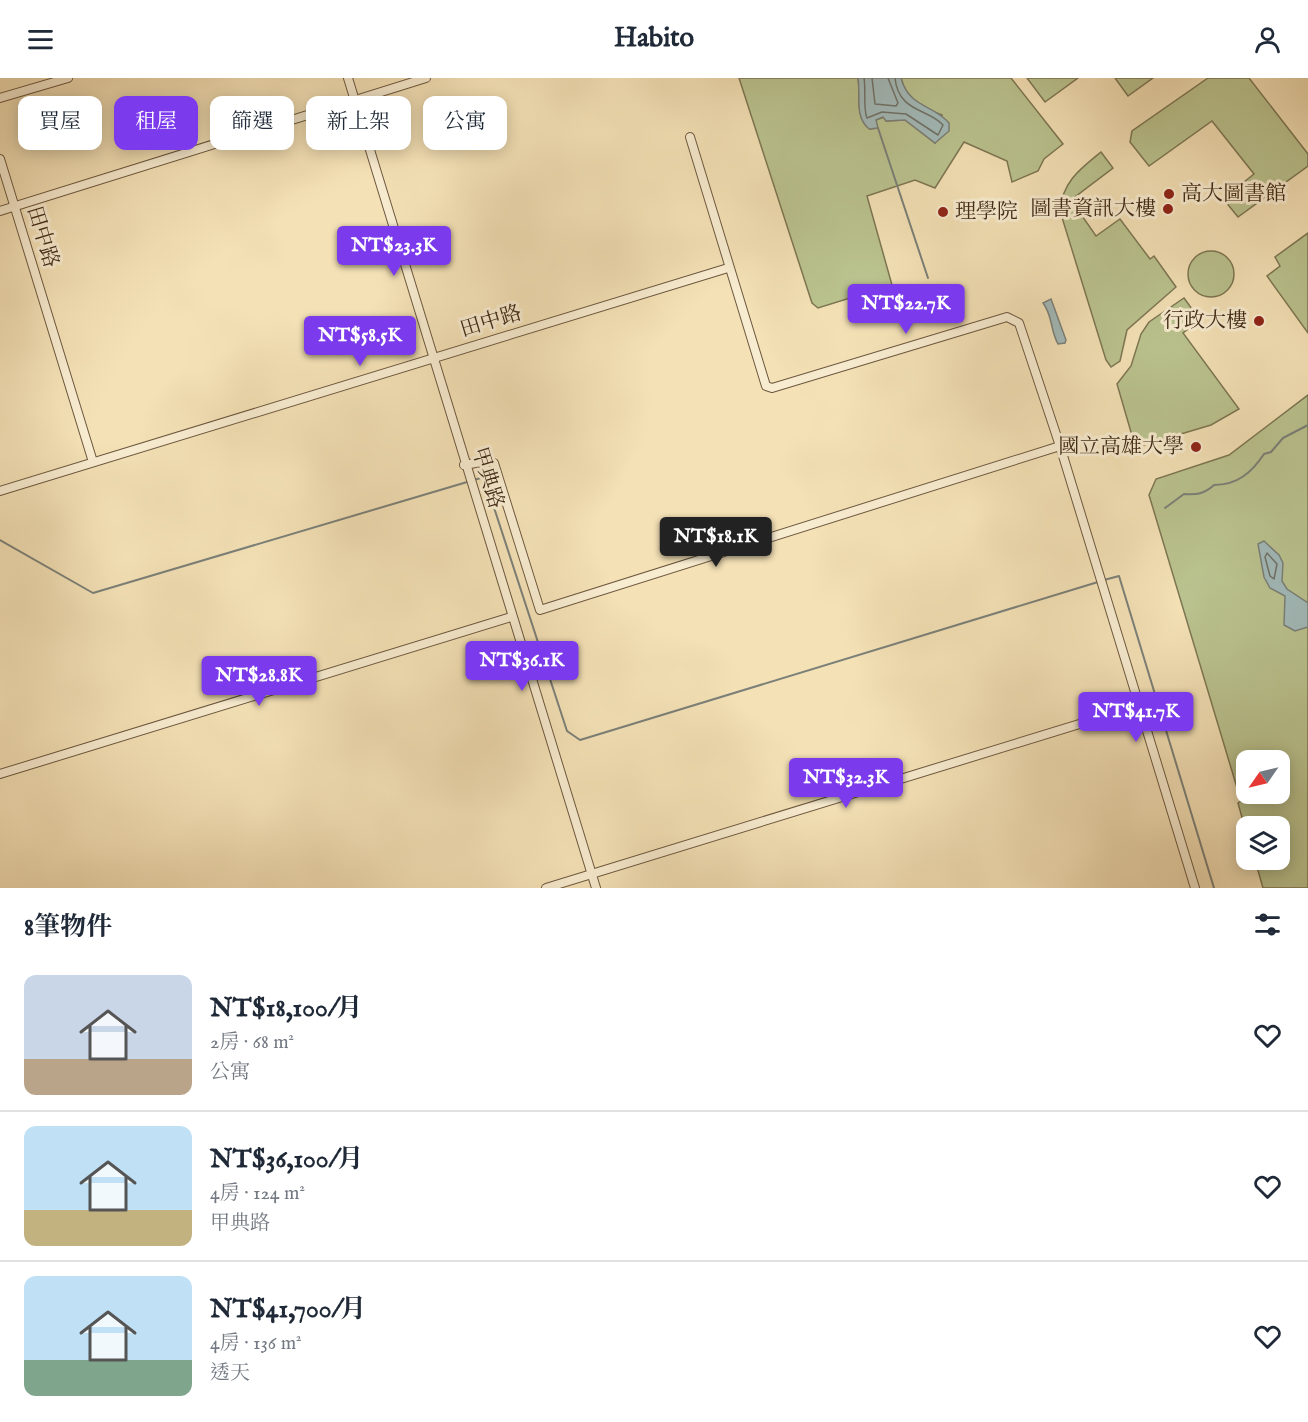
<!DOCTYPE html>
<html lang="zh-TW">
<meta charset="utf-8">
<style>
:root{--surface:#fff;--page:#f6f6f7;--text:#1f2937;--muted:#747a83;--line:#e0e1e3;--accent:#7c3aed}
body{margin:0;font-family:"IM FELL English","Noto Serif TC",serif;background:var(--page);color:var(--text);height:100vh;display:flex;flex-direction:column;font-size:22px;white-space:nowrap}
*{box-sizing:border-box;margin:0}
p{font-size:20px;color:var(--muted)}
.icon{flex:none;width:33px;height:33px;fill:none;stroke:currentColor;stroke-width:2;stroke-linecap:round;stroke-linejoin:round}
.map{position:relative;height:810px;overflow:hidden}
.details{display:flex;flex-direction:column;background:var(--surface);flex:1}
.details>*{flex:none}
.hud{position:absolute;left:18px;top:18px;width:600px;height:54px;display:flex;gap:12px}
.needle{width:39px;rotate:236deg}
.fabs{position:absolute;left:1236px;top:672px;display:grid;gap:12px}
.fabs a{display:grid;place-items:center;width:54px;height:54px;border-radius:12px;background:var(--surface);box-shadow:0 3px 15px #0003;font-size:30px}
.price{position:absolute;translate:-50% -51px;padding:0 14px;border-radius:6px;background:var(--accent);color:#fff;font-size:20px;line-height:39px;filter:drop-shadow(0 2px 3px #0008)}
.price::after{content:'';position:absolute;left:50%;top:36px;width:18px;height:14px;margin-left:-9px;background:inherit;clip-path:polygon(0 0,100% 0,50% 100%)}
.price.selected{background:#222;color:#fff}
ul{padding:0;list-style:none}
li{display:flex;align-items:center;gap:18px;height:150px;padding:0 24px}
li+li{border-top:2px solid var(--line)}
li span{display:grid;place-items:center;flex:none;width:168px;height:120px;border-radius:12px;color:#555}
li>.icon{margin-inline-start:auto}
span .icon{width:72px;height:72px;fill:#fffc;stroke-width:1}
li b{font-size:26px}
h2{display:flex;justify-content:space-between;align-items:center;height:72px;padding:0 24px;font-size:26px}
.chip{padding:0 21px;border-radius:12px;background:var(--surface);box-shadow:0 3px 15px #0003;font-size:21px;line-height:54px}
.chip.selected{background:var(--accent);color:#fff}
header{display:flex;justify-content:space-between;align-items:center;height:78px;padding:0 24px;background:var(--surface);font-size:27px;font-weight:800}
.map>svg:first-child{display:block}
.green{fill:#bac38f;stroke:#7d7653;stroke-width:1.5;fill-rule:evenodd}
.water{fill:#a2baba;stroke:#7b8079;stroke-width:1.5}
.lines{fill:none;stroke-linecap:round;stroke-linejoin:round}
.shore{stroke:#717268;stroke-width:1.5}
.stream{stroke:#7b8079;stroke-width:2}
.minor-casing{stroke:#6d583f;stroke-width:10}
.minor{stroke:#f8ecd0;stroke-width:8}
.poi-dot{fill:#8f2418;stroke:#f8ecd0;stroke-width:2}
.labels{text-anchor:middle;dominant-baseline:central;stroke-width:6;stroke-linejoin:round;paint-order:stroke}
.poi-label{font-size:21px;fill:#402a17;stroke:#f8ecd0;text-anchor:end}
.street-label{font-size:21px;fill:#402a17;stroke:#f8ecd0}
</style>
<header><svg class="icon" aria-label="menu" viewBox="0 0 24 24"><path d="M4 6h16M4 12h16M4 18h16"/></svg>Habito<svg class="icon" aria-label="person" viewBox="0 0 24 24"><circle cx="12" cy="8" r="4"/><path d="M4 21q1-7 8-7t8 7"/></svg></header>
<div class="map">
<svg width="1308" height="810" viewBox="0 0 1308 810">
<rect width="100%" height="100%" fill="#f4e1b6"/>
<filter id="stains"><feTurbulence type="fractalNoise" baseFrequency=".00333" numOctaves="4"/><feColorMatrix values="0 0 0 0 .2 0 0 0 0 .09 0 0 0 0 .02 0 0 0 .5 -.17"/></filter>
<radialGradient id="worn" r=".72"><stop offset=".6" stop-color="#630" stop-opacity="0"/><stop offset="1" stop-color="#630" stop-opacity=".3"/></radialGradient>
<!-- green -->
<g class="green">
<path d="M739 0H858C861 19 854 38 870 51L877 50 876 42 884 39 886 43 905 42 935 65 942 37C923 30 906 21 901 0H1011L1063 66 1044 81 1038 93 1012 104 1007 83 964 64 935 110 915 102 867 118 892 207 818 230 812 225Z"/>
<polygon points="1027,0 1078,0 1045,24"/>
<polygon points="1115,0 1153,0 1128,18"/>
<polygon points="1208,0 1249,0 1308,76 1308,88 1238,139 1225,123 1230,119 1229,116 1254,96 1212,43 1149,88 1130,64 1132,53"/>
<path d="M1101 74 1113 90 1071 122 1096 158 1120 141 1150 181 1154 178 1176 209 1127 252 1120 283 1111 289 1106 282 1060 133C1062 104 1080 91 1101 74Z"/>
<polygon points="1308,155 1308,255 1267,198 1280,188 1275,179"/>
<circle cx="1211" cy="196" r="23"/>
<polygon points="1184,220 1200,242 1183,255 1239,331 1211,347 1144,367 1133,361 1117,306 1131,288 1141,256 1149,244"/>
<path d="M1308 317V810H1263L1255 782H1280V748H1246V754L1238 725 1241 723 1149 417 1156 401 1229 377ZM1246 682H1280V716H1246Z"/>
</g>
<!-- water -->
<g class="water">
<path d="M858 0H901C909 30 933 26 949 45V53L935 65 905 42 886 43 883 39 876 42 878 50 869 51C854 38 861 19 858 0Z"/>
<path d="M1051 221 1066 262 1065 265 1058 266C1050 252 1053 238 1043 225Z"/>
<polygon points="1264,463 1279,477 1283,485 1282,503 1287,511 1308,525 1308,549 1295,553 1284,547 1285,518 1270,510 1264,499 1258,466"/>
</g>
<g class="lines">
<!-- shore -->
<g class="shore">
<path d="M864 0C866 11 863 31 867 40L882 34 906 36 938 57 943 47C929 31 898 34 895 0"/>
<polyline points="872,0 875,26 896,28 898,25 888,0"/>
<polygon points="1267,475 1277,486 1274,501 1270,498 1265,479"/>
</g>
<!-- stream -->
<g class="stream">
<polyline points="878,50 928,200"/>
<path d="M1165 430 1184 416C1197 417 1204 416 1214 407 1238 407 1252 394 1264 376L1271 374 1283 360 1308 347"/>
<polyline points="0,462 93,515 484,399 567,653 580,662 1098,504"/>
<polyline points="1104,502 1119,498 1214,810"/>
</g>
<!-- minor casing -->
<g class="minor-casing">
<g id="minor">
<polyline points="348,0 596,810"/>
<polyline points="0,20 68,0"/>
<polyline points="690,59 766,308 772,310 1007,239 1019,245 1060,368 1195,810"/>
<polyline points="0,81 93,384"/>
<polyline points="0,133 426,0"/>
<polyline points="464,387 487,383 494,385 540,532 1060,368"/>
<polyline points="0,413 728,190"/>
<polyline points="0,696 511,539"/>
<polyline points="546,810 1138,628"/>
</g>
</g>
<!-- minor -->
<use href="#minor" class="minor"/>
</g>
<!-- markers -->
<g class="poi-dot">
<circle cx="1169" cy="116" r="6"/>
<circle cx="1168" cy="131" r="6"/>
<circle cx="943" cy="134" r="6"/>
<circle cx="1259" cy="243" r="6"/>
<circle cx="1196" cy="369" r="6"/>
</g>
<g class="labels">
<!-- poi labels -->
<g class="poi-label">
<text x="1181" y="116" text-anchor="start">高大圖書館</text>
<text x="1156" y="131">圖書資訊大樓</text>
<text x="955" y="134" text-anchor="start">理學院</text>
<text x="1247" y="243">行政大樓</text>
<text x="1184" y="369">國立高雄大學</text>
</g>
<!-- street labels -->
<g class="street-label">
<text transform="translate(42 159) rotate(73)">田中路</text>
<text transform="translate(491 244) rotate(-17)">田中路</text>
<text transform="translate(487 400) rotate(73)">甲典路</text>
</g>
</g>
<rect width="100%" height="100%" filter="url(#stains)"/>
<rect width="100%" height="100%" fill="url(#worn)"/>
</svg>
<div class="fabs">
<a><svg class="needle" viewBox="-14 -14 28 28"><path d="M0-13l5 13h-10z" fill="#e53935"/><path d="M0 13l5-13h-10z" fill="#747a83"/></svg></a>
<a><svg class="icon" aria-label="layers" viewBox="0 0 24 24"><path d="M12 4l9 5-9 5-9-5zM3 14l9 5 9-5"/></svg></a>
</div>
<b class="price" style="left:394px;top:199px">NT$23.3K</b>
<b class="price" style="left:906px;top:257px">NT$22.7K</b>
<b class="price" style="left:360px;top:289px">NT$58.5K</b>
<b class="price selected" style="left:716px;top:490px">NT$18.1K</b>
<b class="price" style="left:522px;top:614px">NT$36.1K</b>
<b class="price" style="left:259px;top:629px">NT$28.8K</b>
<b class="price" style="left:1136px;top:665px">NT$41.7K</b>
<b class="price" style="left:846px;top:731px">NT$32.3K</b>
<div class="hud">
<a class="chip">買屋</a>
<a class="chip selected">租屋</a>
<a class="chip">篩選</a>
<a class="chip">新上架</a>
<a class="chip">公寓</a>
</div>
</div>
<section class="details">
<h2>8筆物件<svg class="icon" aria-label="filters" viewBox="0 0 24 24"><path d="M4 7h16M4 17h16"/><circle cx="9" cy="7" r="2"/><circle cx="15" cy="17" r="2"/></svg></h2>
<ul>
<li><span style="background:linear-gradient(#c9d6e8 70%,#b9a48a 0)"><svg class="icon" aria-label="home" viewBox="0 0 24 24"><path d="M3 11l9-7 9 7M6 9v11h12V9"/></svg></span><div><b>NT$18,100/月</b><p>2房 · 68 m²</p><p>公寓</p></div><svg class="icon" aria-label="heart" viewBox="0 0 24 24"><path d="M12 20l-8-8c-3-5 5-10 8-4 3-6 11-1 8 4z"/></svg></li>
<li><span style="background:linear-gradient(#bfe0f5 70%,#c2b280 0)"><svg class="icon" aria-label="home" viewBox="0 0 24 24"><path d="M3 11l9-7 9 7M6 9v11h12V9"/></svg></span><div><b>NT$36,100/月</b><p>4房 · 124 m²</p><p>甲典路</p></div><svg class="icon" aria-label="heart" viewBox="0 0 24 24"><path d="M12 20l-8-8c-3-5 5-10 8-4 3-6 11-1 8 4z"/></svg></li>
<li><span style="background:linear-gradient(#bfe0f5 70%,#7fa58c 0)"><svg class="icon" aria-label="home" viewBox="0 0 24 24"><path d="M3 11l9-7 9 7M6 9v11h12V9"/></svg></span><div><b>NT$41,700/月</b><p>4房 · 136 m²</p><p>透天</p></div><svg class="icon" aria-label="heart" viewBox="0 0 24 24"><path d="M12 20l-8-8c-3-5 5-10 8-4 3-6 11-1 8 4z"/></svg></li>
</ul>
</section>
